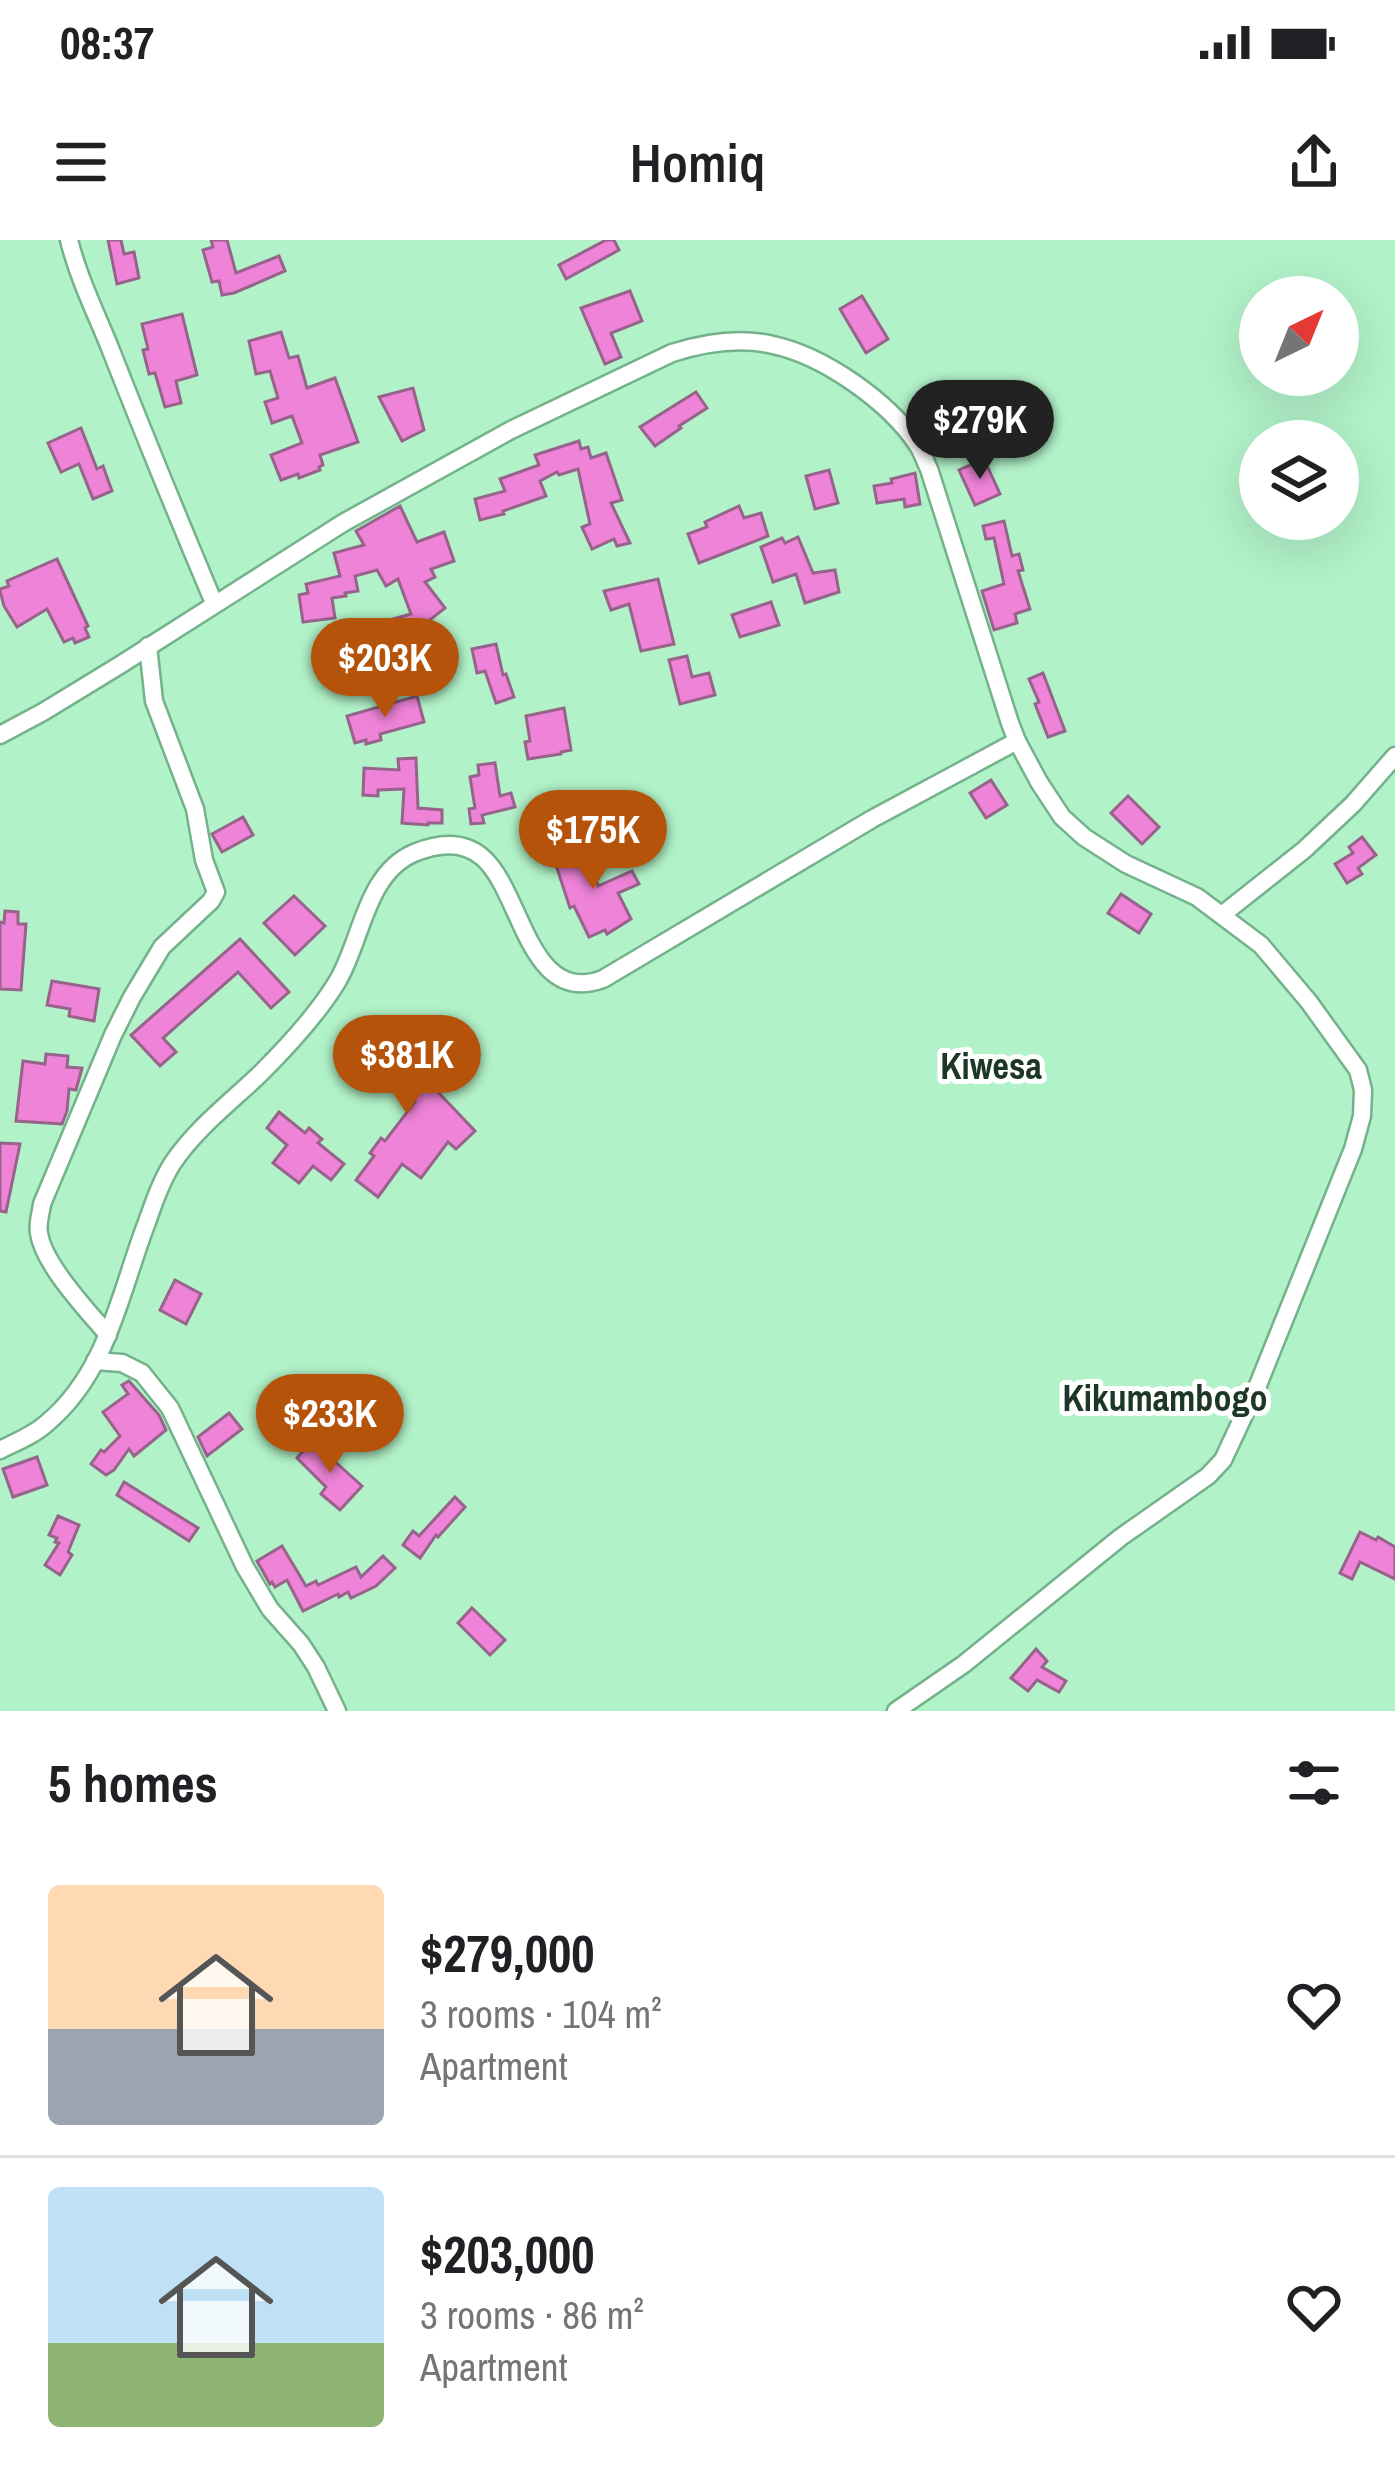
<!DOCTYPE html>
<meta charset="utf-8">
<style>
:root{--surface:#fff;--page:#f6f6f6;--text:#202124;--muted:#757577;--line:#e0e0e0;--accent:#b45309}
body{margin:0;font-family:"Archivo Narrow",sans-serif;background:var(--page);color:var(--text);height:100vh;display:flex;flex-direction:column;font-size:45px;white-space:nowrap}
*{box-sizing:border-box;margin:0}
p{font-size:39px;color:var(--muted)}
.icon{flex:none;width:66px;height:66px;fill:none;stroke:currentColor;stroke-width:2;stroke-linecap:round;stroke-linejoin:round}
.map{position:relative;height:1471px;overflow:hidden}
.side{display:flex;flex-direction:column;background:var(--surface);flex:1}
.side>*{flex:none}
.needle{width:78px;rotate:43deg}
.fabs{position:absolute;left:1239px;top:36px;display:grid;gap:24px}
.fabs a{display:grid;place-items:center;width:120px;height:120px;border-radius:50%;background:var(--surface);box-shadow:0 12px 48px #0002;font-size:60px}
.price{position:absolute;translate:-50% -102px;padding:0 27px;border-radius:42px;background:var(--accent);color:#fff;font-size:39px;line-height:78px;filter:drop-shadow(0 3px 6px #0008)}
.price::after{content:'';position:absolute;left:50%;top:72px;width:36px;height:27px;margin-left:-18px;background:inherit;clip-path:polygon(0 0,100% 0,50% 100%)}
.price.selected{background:#222;color:#fff}
ul{padding:0;list-style:none}
li{display:flex;align-items:center;gap:36px;height:300px;padding:0 48px}
li+li{border-top:3px solid var(--line)}
li span{display:grid;place-items:center;flex:none;width:336px;height:240px;border-radius:12px;color:#555}
li>.icon{margin-inline-start:auto}
span .icon{width:144px;height:144px;fill:#fffc;stroke-width:1}
li b{font-size:51px}
h2{display:flex;justify-content:space-between;align-items:center;height:144px;padding:0 48px;font-size:51px}
.status{display:flex;justify-content:space-between;align-items:center;height:84px;padding:0 60px;background:var(--surface);direction:ltr}
.status svg{height:33px;fill:currentColor}
header{display:flex;justify-content:space-between;align-items:center;height:156px;padding:0 48px;background:var(--surface);font-size:54px;font-weight:600}
.map>svg:first-child{display:block}
.building{fill:#ef83d8;stroke:#97638b;stroke-width:3}
.lines{fill:none;stroke-linecap:round;stroke-linejoin:round}
.street-casing{stroke:#73b28a;stroke-width:21}
.street{stroke:#fff;stroke-width:16}
.labels{text-anchor:middle;dominant-baseline:central;stroke-width:10;stroke-linejoin:round;paint-order:stroke}
.quarter-label{font-size:36px;font-weight:bold;fill:#1d3727;stroke:#fff}
</style>
<div class="status"><b>08:37</b><svg viewBox="0 0 49 12"><path d="M0 12V9h3v3zM5 12V6h3v6zM10 12V3h3v9zM15 12V0h3v12zM26 1h20v11H26zM47 4h2v5h-2z"/></svg></div>
<header><svg class="icon" aria-label="menu" viewBox="0 0 24 24"><path d="M4 6h16M4 12h16M4 18h16"/></svg>Homiq<svg class="icon" aria-label="share" viewBox="0 0 24 24"><path d="M12 15V3M7 8l5-5 5 5M5 13v7h14v-7"/></svg></header>
<div class="map">
<svg width="1395" height="1471" viewBox="0 0 1395 1471">
<rect width="100%" height="100%" fill="#b1f2c8"/>
<!-- building -->
<g class="building">
<polygon points="108,0 121,0 124,14 134,12 139,38 117,44"/>
<polygon points="211,0 227,0 236,33 279,16 285,31 234,53 222,55 219,41 212,42 203,10 213,7"/>
<polygon points="606,0 614,0 619,10 566,39 559,25"/>
<polygon points="630,51 642,81 611,93 621,117 605,124 581,68"/>
<polygon points="862,56 888,99 866,113 840,69"/>
<polygon points="182,74 197,135 176,141 181,163 165,167 155,133 149,134 143,110 148,109 142,84"/>
<polygon points="281,92 289,118 298,116 307,148 335,138 358,202 320,215 323,225 319,227 320,230 299,238 298,234 281,240 271,215 302,203 292,176 272,183 265,162 278,158 270,131 256,134 249,101"/>
<polygon points="413,148 424,190 402,201 379,157"/>
<polygon points="696,152 707,168 679,186 681,188 655,206 640,187"/>
<polygon points="81,188 97,229 103,226 112,251 93,259 79,224 61,232 48,203"/>
<polygon points="579,201 581,209 588,207 591,218 606,213 622,260 611,263 630,303 617,306 614,299 592,309 582,287 590,284 578,229 559,235 557,232 540,241 546,256 503,271 504,274 480,280 475,259 505,251 500,239 539,225 535,215"/>
<polygon points="984,219 1000,254 975,265 959,230"/>
<polygon points="829,230 838,263 815,269 806,236"/>
<polygon points="915,233 920,264 905,267 904,259 877,263 874,246 892,243 891,239"/>
<polygon points="400,266 417,302 444,292 454,321 431,329 435,337 425,342 445,368 422,386 432,403 395,424 396,429 372,435 364,400 349,404 346,392 411,374 398,339 386,346 377,330 355,336 358,351 345,353 346,356 332,358 335,378 303,382 299,355 308,353 306,344 340,336 334,313 364,305 356,291"/>
<polygon points="739,266 744,278 761,273 768,296 699,323 688,294 707,287 705,282"/>
<polygon points="1004,281 1012,316 1019,314 1023,330 1018,331 1030,369 1015,374 1017,383 994,390 982,351 1004,344 994,298 986,299 983,286"/>
<polygon points="798,297 813,333 835,330 839,352 805,363 796,334 773,342 761,307 782,298 785,303"/>
<polygon points="57,319 88,386 85,388 89,397 75,403 73,398 64,402 47,369 17,387 4,366 0,351 0,349 9,346 7,341"/>
<polygon points="658,339 674,404 641,411 629,364 611,370 604,351"/>
<polygon points="771,362 779,385 740,397 732,375"/>
<polygon points="496,404 503,435 506,434 514,457 496,463 485,431 477,433 472,409"/>
<polygon points="687,416 692,437 709,433 715,455 680,464 669,420"/>
<polygon points="1043,433 1065,491 1048,497 1035,464 1039,462 1029,439"/>
<polygon points="417,456 424,482 380,494 381,500 366,504 366,500 355,503 347,476"/>
<polygon points="564,468 571,510 561,512 561,514 528,519 525,502 530,501 526,476"/>
<polygon points="416,518 418,568 442,570 442,583 428,583 428,585 402,583 404,549 378,550 378,556 363,555 364,528 399,530 398,519"/>
<polygon points="495,523 500,556 511,553 515,567 482,575 484,583 471,584 469,569 475,568 470,537 479,535 478,525"/>
<polygon points="991,540 1007,565 986,578 970,553"/>
<polygon points="1128,556 1159,587 1142,604 1111,573"/>
<polygon points="243,577 253,595 222,612 212,594"/>
<polygon points="1362,597 1376,615 1358,628 1362,634 1347,643 1335,624 1353,613 1349,607"/>
<polygon points="588,606 598,646 632,631 639,644 618,653 631,679 607,694 605,690 589,697 574,666 570,668 553,616"/>
<polygon points="1121,654 1151,674 1139,693 1108,673"/>
<polygon points="294,656 325,686 295,715 264,683"/>
<polygon points="5,671 18,672 18,684 26,684 21,750 0,749 0,682 4,683"/>
<polygon points="240,699 289,752 271,768 238,732 163,798 176,812 160,826 131,795"/>
<polygon points="52,741 99,749 94,781 69,776 70,769 47,765"/>
<polygon points="354,783 423,841 433,831 444,841 436,850 475,891 456,909 448,902 421,938 402,924 378,957 356,940 374,916 370,913 381,898 385,901 415,862 377,830 373,835 361,825 365,821 340,800"/>
<polygon points="46,814 68,816 67,827 82,828 76,850 69,849 67,871 62,884 16,881 23,821 45,824"/>
<polygon points="279,872 305,893 309,888 322,899 318,903 344,924 331,940 313,926 299,943 273,923 287,905 267,888"/>
<polygon points="0,903 20,904 6,972 0,971"/>
<polygon points="175,1040 201,1054 186,1084 160,1070"/>
<polygon points="129,1141 159,1175 166,1190 134,1216 129,1209 114,1230 106,1235 91,1224 101,1210 104,1212 120,1196 103,1172 128,1154 122,1145"/>
<polygon points="229,1173 242,1189 207,1216 198,1197"/>
<polygon points="312,1201 362,1246 340,1270 321,1254 326,1247 297,1218"/>
<polygon points="37,1217 47,1245 13,1257 3,1229"/>
<polygon points="124,1242 198,1288 189,1301 117,1255"/>
<polygon points="455,1257 465,1267 438,1297 436,1295 420,1318 403,1305 413,1291 419,1296"/>
<polygon points="58,1276 79,1285 68,1312 72,1315 60,1335 45,1325 59,1303 55,1302 57,1298 49,1295"/>
<polygon points="1360,1292 1376,1300 1378,1297 1395,1307 1395,1339 1360,1322 1352,1339 1340,1333"/>
<polygon points="282,1306 306,1346 316,1341 318,1345 356,1327 361,1337 383,1316 395,1328 376,1346 351,1358 348,1352 339,1357 338,1354 303,1371 287,1340 275,1347 272,1342 270,1344 257,1321"/>
<polygon points="472,1368 505,1400 490,1415 458,1383"/>
<polygon points="1036,1409 1047,1421 1042,1427 1066,1441 1059,1452 1037,1440 1028,1451 1011,1438"/>
</g>
<g class="lines">
<!-- street casing -->
<g class="street-casing">
<g id="street">
<path d="M69 0C79 40 97 75 112 113 145 197 179 280 214 363"/>
<path d="M0 495 43 472 120 425 343 283 511 190 672 113C704 103 740 97 773 105 824 116 888 161 917 204 922 211 925 221 929 229L1010 483 1017 501 1039 542 1062 577 1084 597 1126 624 1197 657 1261 705 1309 762 1358 830 1363 850 1362 876 1353 909 1258 1145 1223 1220 1208 1236 1121 1297 964 1424 896 1471"/>
<polyline points="1223,674 1304,610 1353,564 1395,516"/>
<path d="M108 1095C88 1071 43 1024 39 993 37 984 41 973 42 964L113 795 132 757 162 707 211 661 216 652 204 620 195 569 154 461 148 406"/>
<polyline points="95,1121 122,1123 142,1133 170,1168 245,1327 270,1369 301,1404 316,1427 337,1471"/>
<path d="M0 1210C16 1202 34 1195 47 1183 108 1132 120 1052 147 982 154 962 161 942 172 924 196 888 231 862 261 833 288 806 317 775 337 742 362 701 365 634 414 613 436 604 462 600 482 617 522 650 528 767 603 739L872 579 1017 501"/>
</g>
</g>
<!-- street -->
<use href="#street" class="street"/>
</g>
<g class="labels">
<!-- quarter labels -->
<g class="quarter-label">
<text x="991" y="826">Kiwesa</text>
<text x="1165" y="1158">Kikumambogo</text>
</g>
</g>
</svg>
<div class="fabs">
<a><svg class="needle" viewBox="-14 -14 28 28"><path d="M0-13l5 13h-10z" fill="#e53935"/><path d="M0 13l5-13h-10z" fill="#757577"/></svg></a>
<a><svg class="icon" aria-label="layers" viewBox="0 0 24 24"><path d="M12 4l9 5-9 5-9-5zM3 14l9 5 9-5"/></svg></a>
</div>
<b class="price selected" style="left:980px;top:242px">$279K</b>
<b class="price" style="left:385px;top:480px">$203K</b>
<b class="price" style="left:593px;top:652px">$175K</b>
<b class="price" style="left:407px;top:877px">$381K</b>
<b class="price" style="left:330px;top:1236px">$233K</b>
</div>
<section class="side">
<h2>5 homes<svg class="icon" aria-label="filters" viewBox="0 0 24 24"><path d="M4 7h16M4 17h16"/><circle cx="9" cy="7" r="2"/><circle cx="15" cy="17" r="2"/></svg></h2>
<ul>
<li><span style="background:linear-gradient(#ffd9b3 60%,#9aa5b1 0)"><svg class="icon" aria-label="home" viewBox="0 0 24 24"><path d="M3 11l9-7 9 7M6 9v11h12V9"/></svg></span><div><b>$279,000</b><p>3 rooms · 104 m²</p><p>Apartment</p></div><svg class="icon" aria-label="heart" viewBox="0 0 24 24"><path d="M12 20l-8-8c-3-5 5-10 8-4 3-6 11-1 8 4z"/></svg></li>
<li><span style="background:linear-gradient(#bfe0f5 65%,#8fb573 0)"><svg class="icon" aria-label="home" viewBox="0 0 24 24"><path d="M3 11l9-7 9 7M6 9v11h12V9"/></svg></span><div><b>$203,000</b><p>3 rooms · 86 m²</p><p>Apartment</p></div><svg class="icon" aria-label="heart" viewBox="0 0 24 24"><path d="M12 20l-8-8c-3-5 5-10 8-4 3-6 11-1 8 4z"/></svg></li>
</ul>
</section>
